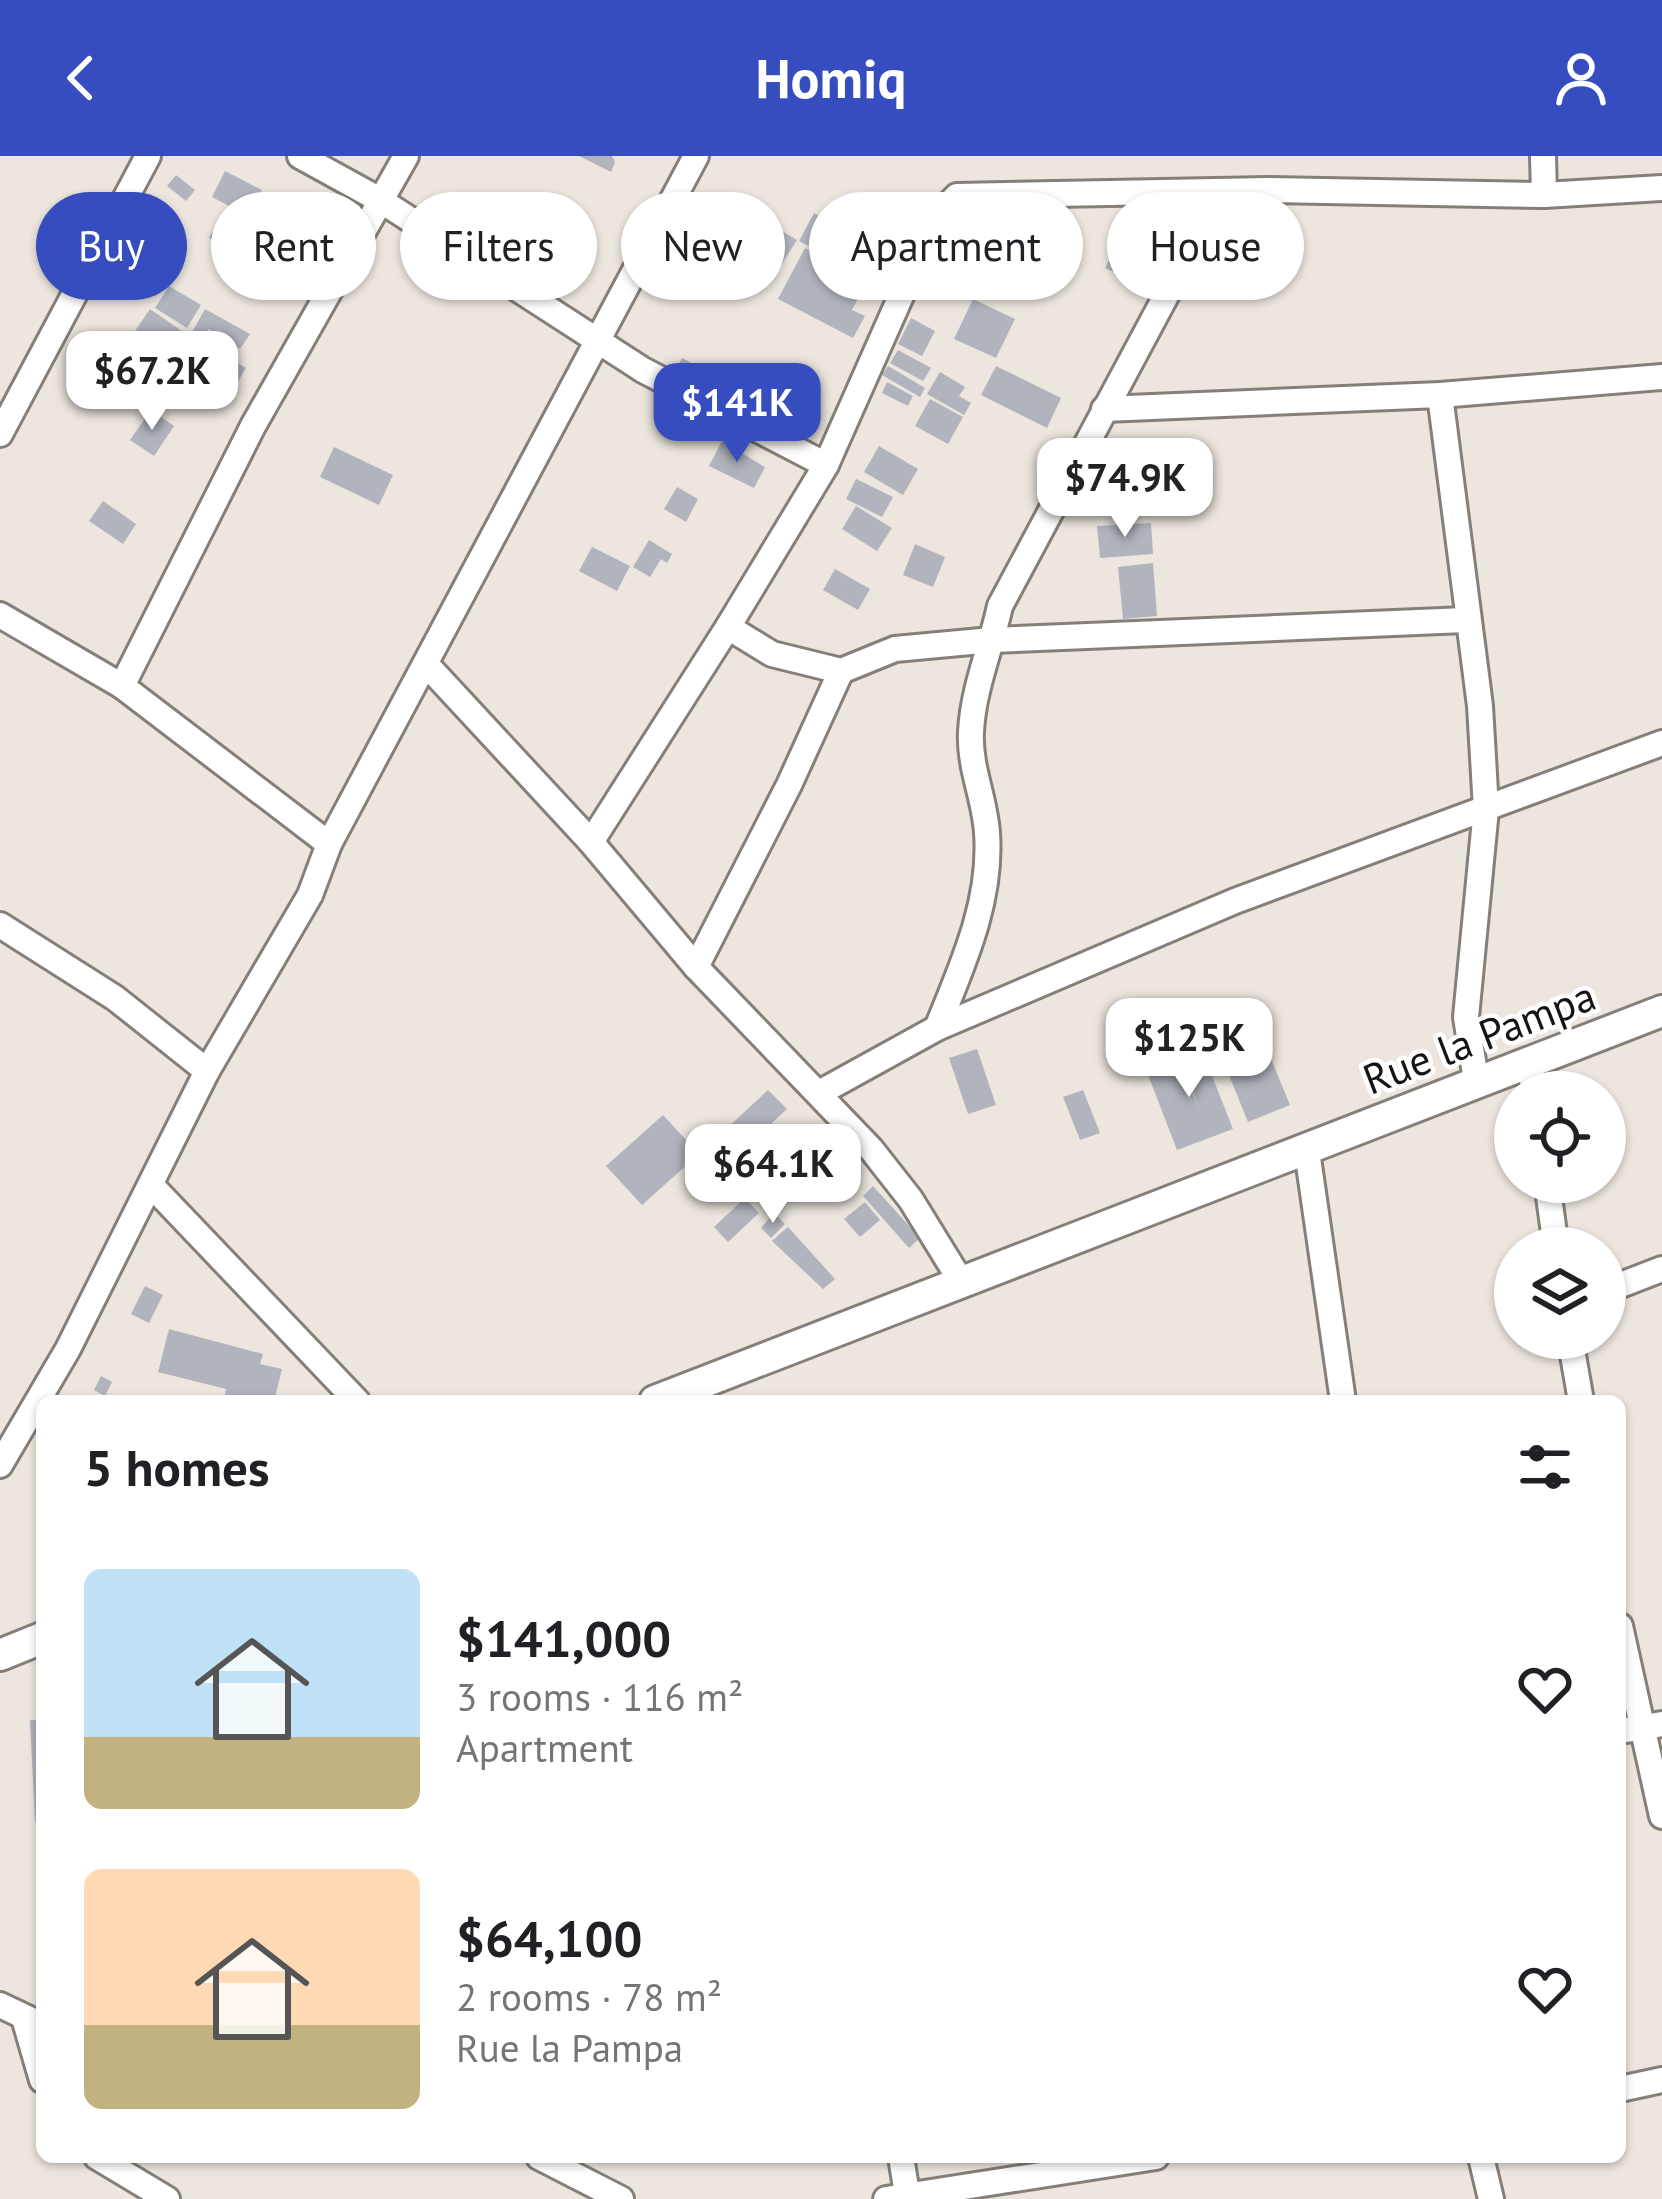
<!DOCTYPE html>
<meta charset="utf-8">
<style>
:root{--surface:#fff;--page:#f6f6f6;--text:#202124;--muted:#757577;--accent:#364dbf}
body{margin:0;font-family:"PT Sans",sans-serif;background:var(--page);color:var(--text);height:100vh;display:flex;flex-direction:column;font-size:45px;white-space:nowrap}
*{box-sizing:border-box;margin:0}
p{font-size:39px;color:var(--muted)}
.icon{flex:none;width:66px;height:66px;fill:none;stroke:currentColor;stroke-width:2;stroke-linecap:round;stroke-linejoin:round}
.map{position:relative;flex:1;overflow:hidden}
.panel{position:absolute;left:36px;top:1239px;width:1590px;height:768px;display:flex;flex-direction:column;background:var(--surface);border-radius:18px;box-shadow:0 3px 9px #0004}
.panel>*{flex:none}
.hud{position:absolute;left:36px;top:36px;width:1590px;height:108px;display:flex;gap:24px}
.tools{position:absolute;left:1494px;top:915px;display:grid;gap:24px}
.tools a{display:grid;place-items:center;width:132px;height:132px;border-radius:50%;background:var(--surface);box-shadow:0 3px 9px #0004;font-size:60px}
.price{position:absolute;translate:-50% -102px;padding:0 27px;border-radius:24px;background:#fff;color:#222;font-size:39px;line-height:78px;filter:drop-shadow(0 3px 6px #0008)}
.price::after{content:'';position:absolute;left:50%;top:72px;width:36px;height:27px;margin-left:-18px;background:inherit;clip-path:polygon(0 0,100% 0,50% 100%)}
.price.active{background:var(--accent);color:#fff}
ul{padding:0;list-style:none}
li{display:flex;align-items:center;gap:36px;height:300px;padding:0 48px}
li span{display:grid;place-items:center;flex:none;width:336px;height:240px;border-radius:18px;color:#555}
li>.icon{margin-inline-start:auto}
span .icon{width:144px;height:144px;fill:#fffc;stroke-width:1}
li b{font-size:51px}
h2{display:flex;justify-content:space-between;align-items:center;height:144px;padding:0 48px;font-size:51px}
.pill{padding:0 42px;border-radius:54px;background:var(--surface);box-shadow:0 3px 9px #0004;font-size:42px;line-height:108px}
.pill.active{background:var(--accent);color:#fff}
header{display:flex;justify-content:space-between;align-items:center;height:156px;padding:0 48px;background:var(--accent);color:#fff;font-size:54px;font-weight:700}
.map>svg:first-child{display:block}
.building{fill:#b1b4bd}
.lines{fill:none;stroke-linecap:round;stroke-linejoin:round}
.minor-casing{stroke:#847f78;stroke-width:30}
.tertiary-casing{stroke:#847f78;stroke-width:36}
.minor{stroke:#fff;stroke-width:24}
.tertiary{stroke:#fff;stroke-width:30}
.labels{text-anchor:middle;dominant-baseline:central;stroke-width:9;stroke-linejoin:round;paint-order:stroke}
.street-label{font-size:42px;fill:#161411;stroke:#fff}
</style>
<header><svg class="icon" aria-label="back" viewBox="0 0 24 24"><path d="M15 5l-7 7 7 7"/></svg>Homiq<svg class="icon" aria-label="person" viewBox="0 0 24 24"><circle cx="12" cy="8" r="4"/><path d="M4 21q1-7 8-7t8 7"/></svg></header>
<div class="map">
<svg width="1662" height="2043" viewBox="0 0 1662 2043">
<rect width="100%" height="100%" fill="#ece6de"/>
<!-- building -->
<g class="building">
<polygon points="579,0 612,0 615,6 611,16"/>
<polygon points="225,15 262,34 248,60 212,41"/>
<polygon points="176,19 195,34 186,45 167,30"/>
<polygon points="223,57 243,68 229,92 209,82"/>
<polygon points="814,57 881,92 866,120 799,85"/>
<polygon points="255,58 275,69 268,81 278,87 264,113 233,96"/>
<polygon points="756,59 797,84 780,111 740,86"/>
<polygon points="1123,75 1138,82 1120,119 1105,112"/>
<polygon points="1148,80 1164,88 1140,136 1124,128"/>
<polygon points="805,92 868,124 852,154 865,160 853,182 778,143"/>
<polygon points="1050,98 1076,108 1068,128 1042,118"/>
<polygon points="169,130 201,149 187,172 155,152"/>
<polygon points="973,143 1015,163 996,202 954,183"/>
<polygon points="150,153 189,180 173,202 135,175"/>
<polygon points="205,153 250,178 240,193 209,173 201,184 191,178"/>
<polygon points="911,162 935,175 922,200 898,188"/>
<polygon points="188,183 202,190 177,237 164,230"/>
<polygon points="208,189 246,212 237,227 199,205"/>
<polygon points="898,194 931,212 923,225 890,207"/>
<polygon points="682,202 728,227 712,256 666,232"/>
<polygon points="888,210 925,232 920,241 882,219"/>
<polygon points="996,210 1061,242 1047,272 981,239"/>
<polygon points="940,216 965,231 959,240 971,247 964,259 927,238"/>
<polygon points="887,226 913,240 908,250 882,237"/>
<polygon points="930,243 963,261 948,288 915,270"/>
<polygon points="151,254 174,270 154,300 130,284"/>
<polygon points="722,285 765,311 754,332 709,310"/>
<polygon points="879,290 918,313 903,339 864,316"/>
<polygon points="334,291 393,319 379,349 320,321"/>
<polygon points="856,323 893,341 882,361 846,343"/>
<polygon points="677,331 698,343 686,366 664,353"/>
<polygon points="103,345 136,368 123,388 89,365"/>
<polygon points="856,350 892,372 877,395 842,373"/>
<polygon points="1151,367 1153,398 1100,402 1097,370"/>
<polygon points="649,384 672,398 667,407 661,403 650,421 633,411"/>
<polygon points="915,388 945,401 933,431 903,419"/>
<polygon points="592,391 630,410 617,435 579,415"/>
<polygon points="1153,407 1157,460 1123,463 1118,411"/>
<polygon points="835,413 870,433 858,454 823,434"/>
<polygon points="1256,866 1290,949 1248,966 1218,892 1250,879 1246,870"/>
<polygon points="977,893 996,949 968,958 949,902"/>
<polygon points="1203,897 1233,973 1177,994 1145,911 1177,898 1199,953 1182,904"/>
<polygon points="768,934 787,953 741,996 723,976"/>
<polygon points="1083,934 1100,977 1080,984 1063,941"/>
<polygon points="663,959 699,998 642,1049 606,1010"/>
<polygon points="873,1030 920,1082 909,1092 863,1040"/>
<polygon points="745,1042 759,1057 728,1086 714,1071"/>
<polygon points="865,1046 880,1064 860,1081 844,1063"/>
<polygon points="774,1057 785,1068 771,1082 761,1072"/>
<polygon points="788,1071 835,1123 823,1133 772,1085"/>
<polygon points="145,1130 163,1139 149,1167 131,1158"/>
<polygon points="169,1173 263,1198 260,1208 282,1213 274,1245 224,1245 226,1233 158,1216"/>
<polygon points="101,1220 112,1226 105,1240 94,1234"/>
<polygon points="30,1564 42,1564 42,1666 35,1666"/>
</g>
<g class="lines">
<!-- minor casing -->
<g class="minor-casing">
<g id="minor">
<polyline points="300,0 380,44 643,214 826,309 936,61 957,40 1268,34 1544,39 1662,32"/>
<polyline points="1543,0 1544,39"/>
<polyline points="1440,239 1480,550 1486,653 1466,861 1476,924"/>
<polyline points="1104,253 1440,239 1662,221"/>
<polyline points="0,278 148,0"/>
<polyline points="826,309 728,471 772,498 841,515 895,493 992,484 1465,464"/>
<polyline points="0,459 122,530 329,688"/>
<polyline points="426,508 591,686 696,811 871,993 911,1044 962,1127"/>
<polyline points="122,530 253,270 406,0"/>
<polyline points="591,686 728,471"/>
<polyline points="0,769 115,842 207,915"/>
<polyline points="696,811 789,629 841,515"/>
<path d="M937 872C962 810 992 746 987 677 985 643 969 611 971 576 973 533 991 492 1000 450L1221 37"/>
<polyline points="1529,905 1534,936"/>
<polyline points="821,936 937,872 1235,745 1662,587"/>
<polyline points="1307,995 1343,1245"/>
<polyline points="1547,1026 1556,1092"/>
<polyline points="152,1030 357,1245"/>
<polyline points="1605,1135 1662,1113"/>
<polyline points="1570,1182 1581,1245"/>
<polyline points="0,1309 68,1193 207,915 310,739 329,688 696,0"/>
<polyline points="1620,1470 1662,1660"/>
<polyline points="1620,1575 1662,1568"/>
<polyline points="0,1849 40,1868"/>
<polyline points="24,1862 42,1924"/>
<polyline points="1620,1933 1662,1924"/>
<polyline points="97,2001 167,2043"/>
<polyline points="539,2001 621,2043"/>
<polyline points="901,2001 907,2038"/>
<polyline points="1481,2001 1491,2043"/>
<polyline points="886,2043 1156,2001"/>
</g>
</g>
<!-- tertiary casing -->
<g class="tertiary-casing">
<g id="tertiary">
<polyline points="655,1245 1662,855"/>
<polyline points="0,1499 42,1482"/>
</g>
</g>
<!-- minor -->
<use href="#minor" class="minor"/>
<!-- tertiary -->
<use href="#tertiary" class="tertiary"/>
</g>
<g class="labels">
<!-- street labels -->
<g class="street-label">
<text transform="translate(1479 881) rotate(-21)">Rue la Pampa</text>
</g>
</g>
</svg>
<div class="tools">
<a><svg class="icon" aria-label="locate" viewBox="0 0 24 24"><circle cx="12" cy="12" r="6"/><path d="M12 2v4M12 18v4M2 12h4M18 12h4"/></svg></a>
<a><svg class="icon" aria-label="layers" viewBox="0 0 24 24"><path d="M12 4l9 5-9 5-9-5zM3 14l9 5 9-5"/></svg></a>
</div>
<b class="price" style="left:152px;top:277px">$67.2K</b>
<b class="price active" style="left:737px;top:309px">$141K</b>
<b class="price" style="left:1125px;top:384px">$74.9K</b>
<b class="price" style="left:1189px;top:944px">$125K</b>
<b class="price" style="left:773px;top:1070px">$64.1K</b>
<div class="hud">
<a class="pill active">Buy</a>
<a class="pill">Rent</a>
<a class="pill">Filters</a>
<a class="pill">New</a>
<a class="pill">Apartment</a>
<a class="pill">House</a>
</div>
<section class="panel">
<h2>5 homes<svg class="icon" aria-label="filters" viewBox="0 0 24 24"><path d="M4 7h16M4 17h16"/><circle cx="9" cy="7" r="2"/><circle cx="15" cy="17" r="2"/></svg></h2>
<ul>
<li><span style="background:linear-gradient(#bfe0f5 70%,#c2b280 0)"><svg class="icon" aria-label="home" viewBox="0 0 24 24"><path d="M3 11l9-7 9 7M6 9v11h12V9"/></svg></span><div><b>$141,000</b><p>3 rooms · 116 m²</p><p>Apartment</p></div><svg class="icon" aria-label="heart" viewBox="0 0 24 24"><path d="M12 20l-8-8c-3-5 5-10 8-4 3-6 11-1 8 4z"/></svg></li>
<li><span style="background:linear-gradient(#ffd9b3 65%,#c2b280 0)"><svg class="icon" aria-label="home" viewBox="0 0 24 24"><path d="M3 11l9-7 9 7M6 9v11h12V9"/></svg></span><div><b>$64,100</b><p>2 rooms · 78 m²</p><p>Rue la Pampa</p></div><svg class="icon" aria-label="heart" viewBox="0 0 24 24"><path d="M12 20l-8-8c-3-5 5-10 8-4 3-6 11-1 8 4z"/></svg></li>
</ul>
</section>
</div>
